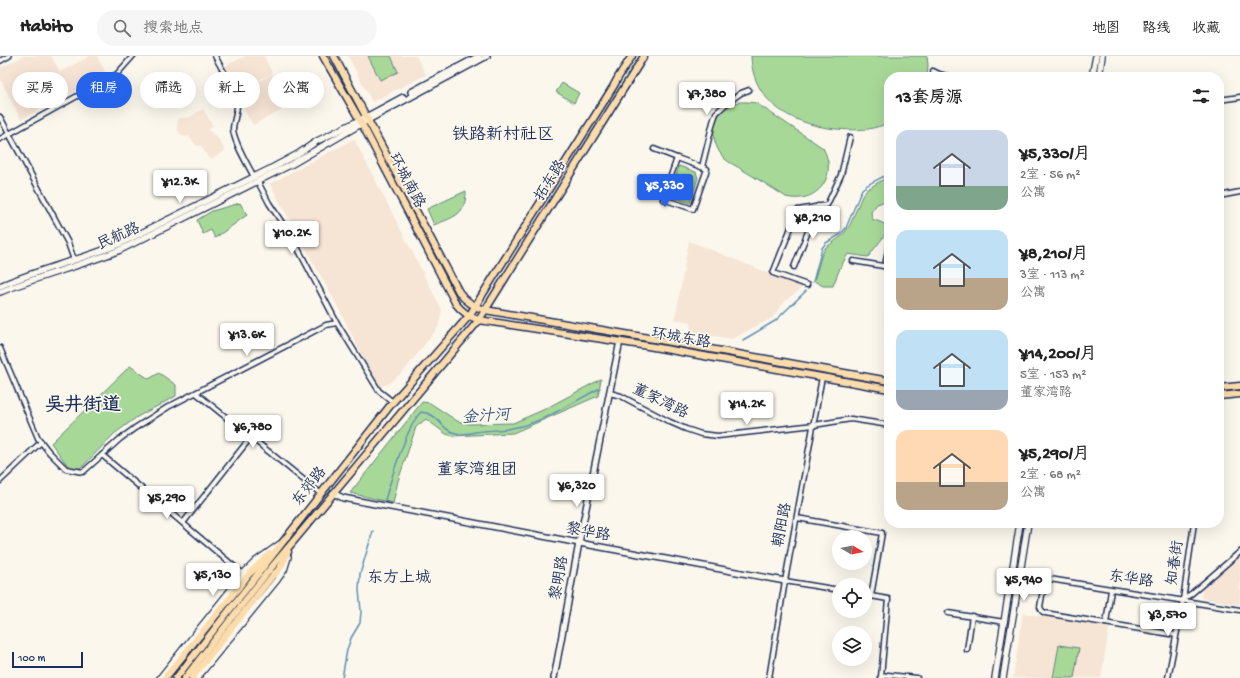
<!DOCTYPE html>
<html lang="zh">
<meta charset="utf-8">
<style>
:root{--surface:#fff;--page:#f6f6f6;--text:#222;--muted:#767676;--line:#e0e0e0;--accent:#2563eb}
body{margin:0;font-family:"Gochi Hand","LXGW WenKai TC",sans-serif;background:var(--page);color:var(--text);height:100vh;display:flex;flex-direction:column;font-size:15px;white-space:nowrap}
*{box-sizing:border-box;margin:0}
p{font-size:13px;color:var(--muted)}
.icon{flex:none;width:22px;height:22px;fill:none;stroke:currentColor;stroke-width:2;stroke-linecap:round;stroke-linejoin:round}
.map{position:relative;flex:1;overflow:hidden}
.drawer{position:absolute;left:884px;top:16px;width:340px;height:456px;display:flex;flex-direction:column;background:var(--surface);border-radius:16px;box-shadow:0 4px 16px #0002}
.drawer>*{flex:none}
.top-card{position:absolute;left:12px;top:16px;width:380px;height:36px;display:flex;gap:8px}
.needle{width:26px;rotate:100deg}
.tools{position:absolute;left:832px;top:474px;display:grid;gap:8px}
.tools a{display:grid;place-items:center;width:40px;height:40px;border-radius:50%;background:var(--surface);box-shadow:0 4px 16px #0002;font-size:20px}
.scale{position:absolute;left:12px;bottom:10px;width:71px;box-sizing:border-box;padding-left:4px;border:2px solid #1b2f5e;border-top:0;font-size:11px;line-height:14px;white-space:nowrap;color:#1b2f5e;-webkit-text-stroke:3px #fbf7ec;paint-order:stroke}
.price{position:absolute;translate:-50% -34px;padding:0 9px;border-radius:4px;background:#fff;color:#222;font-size:13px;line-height:26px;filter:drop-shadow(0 1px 2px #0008)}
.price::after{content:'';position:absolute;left:50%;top:24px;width:12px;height:9px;margin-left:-6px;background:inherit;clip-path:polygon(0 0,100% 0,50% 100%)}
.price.selected{background:var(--accent);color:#fff}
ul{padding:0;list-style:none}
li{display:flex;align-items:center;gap:12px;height:100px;padding:0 12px}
li span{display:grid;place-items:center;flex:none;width:112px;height:80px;border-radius:12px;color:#555}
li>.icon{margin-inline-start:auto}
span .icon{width:48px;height:48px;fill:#fffc;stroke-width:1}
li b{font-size:17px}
h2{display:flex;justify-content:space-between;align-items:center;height:48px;padding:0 12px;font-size:17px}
.chip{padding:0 14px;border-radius:18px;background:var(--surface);box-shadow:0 4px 16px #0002;font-size:14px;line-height:36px}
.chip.selected{background:var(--accent);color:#fff}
header{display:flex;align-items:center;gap:24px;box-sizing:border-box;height:56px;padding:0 20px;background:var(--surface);border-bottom:1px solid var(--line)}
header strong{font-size:19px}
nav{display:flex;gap:22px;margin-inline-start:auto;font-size:14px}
.search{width:280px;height:36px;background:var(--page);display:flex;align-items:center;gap:10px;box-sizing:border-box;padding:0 14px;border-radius:22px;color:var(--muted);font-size:15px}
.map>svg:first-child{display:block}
.built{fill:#f6e4d5}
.green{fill:#a8d898;stroke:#62847b}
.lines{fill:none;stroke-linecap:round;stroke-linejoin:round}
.stream{stroke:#608fb6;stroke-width:1.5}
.minor-casing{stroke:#1b2f5e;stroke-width:7}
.tertiary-casing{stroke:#1b2f5e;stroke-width:8}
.secondary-casing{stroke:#1b2f5e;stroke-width:8}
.primary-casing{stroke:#1b2f5e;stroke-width:9}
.trunk-casing{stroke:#1b2f5e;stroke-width:9}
.minor{stroke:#fbf7ec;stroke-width:4}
.tertiary{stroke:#fbf7ec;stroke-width:5}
.secondary{stroke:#fbf7ec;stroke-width:5.5}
.primary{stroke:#fddcac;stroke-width:6}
.trunk{stroke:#fddcac;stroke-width:6}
.labels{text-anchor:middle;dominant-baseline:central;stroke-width:3.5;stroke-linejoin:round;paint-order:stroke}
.street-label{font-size:15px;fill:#1b2f5e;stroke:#fbf7ec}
.water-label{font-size:16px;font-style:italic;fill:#385782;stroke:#fbf7ec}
.neighbourhood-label{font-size:16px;fill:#1b2f5e;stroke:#fbf7ec}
.quarter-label{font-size:17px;fill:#1b2f5e;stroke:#fbf7ec}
.district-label{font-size:19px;font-weight:bold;fill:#1b2f5e;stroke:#fbf7ec}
</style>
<header>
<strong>Habito</strong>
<div class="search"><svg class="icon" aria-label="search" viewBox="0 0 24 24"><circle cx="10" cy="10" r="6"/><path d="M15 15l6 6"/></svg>搜索地点</div>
<nav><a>地图</a><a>路线</a><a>收藏</a></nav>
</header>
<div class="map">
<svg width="1240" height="622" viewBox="0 0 1240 622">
<rect width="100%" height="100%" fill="#fbf7ec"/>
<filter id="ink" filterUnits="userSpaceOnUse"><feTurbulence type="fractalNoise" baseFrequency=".025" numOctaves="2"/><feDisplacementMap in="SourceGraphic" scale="8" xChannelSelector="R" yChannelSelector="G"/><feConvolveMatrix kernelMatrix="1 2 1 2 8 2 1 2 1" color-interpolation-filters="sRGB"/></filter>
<g filter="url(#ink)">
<!-- built -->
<g class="built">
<polygon points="24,0 51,0 60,16 90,0 97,0 107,19 21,63 0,23 0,12"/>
<polygon points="246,0 264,0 272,17 237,35 225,10"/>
<polygon points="348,0 416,0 426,19 372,46"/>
<polygon points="272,18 288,51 253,69 241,48 254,42 248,31"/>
<polygon points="203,53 213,70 208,74 218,82 225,95 212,103 208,102 201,89 197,90 189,80 184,81 179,77 177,71 178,62 188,62"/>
<polygon points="354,83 442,254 438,271 404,315 388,328 378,331 339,253 270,128"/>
<polygon points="689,185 803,231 785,245 772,262 732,283 690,276 691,266 675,263"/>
<polygon points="1240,500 1240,549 1201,542 1202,533"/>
<polygon points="1023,557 1109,572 1101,622 1013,622"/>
</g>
<!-- green -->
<g class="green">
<polygon points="368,0 391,0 398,16 380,24"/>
<path d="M751 0H927L928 9 927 21H889V68C882 69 875 72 868 73 818 78 753 60 751 0Z"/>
<polygon points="562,27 579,37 574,47 556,36"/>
<path d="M738 46H747L756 47 823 92C839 120 817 149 786 141 771 131 756 122 741 113 735 109 727 106 723 101 715 91 711 78 716 66 719 56 728 49 738 46Z"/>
<polygon points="679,110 696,116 698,122 690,147 670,140"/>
<polygon points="889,120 889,144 877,148 871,156 872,163 885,168 885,179 868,201 848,198 840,212 833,230 823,230 814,225 821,201 825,192 843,179 850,169 862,140 866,134"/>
<path d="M466 135C466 160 453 161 434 169L427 153Z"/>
<polygon points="240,147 247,159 215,182 211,174 203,178 197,164 212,155"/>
<polygon points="130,310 149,323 159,317 176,329 176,340 137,361 114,378 83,410 78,413 68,410 51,387"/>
<polygon points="601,323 598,340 513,377 453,380 446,378 426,363 416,371 398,425 393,447 350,437 422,346 430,347 457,365 470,368 513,367 543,354"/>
<polygon points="1059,589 1079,592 1074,622 1053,622"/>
</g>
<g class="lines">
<!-- stream -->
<g class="stream">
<path d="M813 226 822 192 826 187 841 178 846 172 862 133C870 126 881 123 889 117"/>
<polyline points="743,284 775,265 806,235"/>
<path d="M385 444C391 424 407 368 421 356 442 358 439 377 462 378 469 378 477 375 484 375 495 374 506 374 517 371 544 366 575 345 600 332"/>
<polyline points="342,622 347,594 351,582 360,567 361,555 359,534 360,518 373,475"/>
</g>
<!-- minor casing -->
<g class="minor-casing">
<g id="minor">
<path d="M215 0C221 12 235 33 237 45 238 55 234 63 233 72 233 85 248 109 254 121"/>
<polyline points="0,5 9,0"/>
<polyline points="933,15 939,18 950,21"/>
<polyline points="1219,44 1240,41"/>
<polyline points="0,61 68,187 74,204"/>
<polyline points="0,83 117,18 133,0"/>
<polyline points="654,93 677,102"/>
<polygon points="677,102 707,113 693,153 663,143"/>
<polyline points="702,111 713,66 716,57 726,48 741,37 749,34"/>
<polyline points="258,126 269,147 294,185 337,267"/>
<polyline points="1219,140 1240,136"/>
<polyline points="853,205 889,211"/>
<polyline points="885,210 889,188"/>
<polyline points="794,211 818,150"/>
<polyline points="807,229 773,217 798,154 827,149 841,119 850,81"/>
<polyline points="0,292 38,382 49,396 66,413 83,416 120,383 135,372 168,351 326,269 337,267 379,335 393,346"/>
<polyline points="196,337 320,437"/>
<polyline points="610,337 621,340 670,366 686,373 701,378 718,380 814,369 851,363 889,369"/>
<polyline points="102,399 243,518"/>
<polyline points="0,425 41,386"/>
<polyline points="797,462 882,477 871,540"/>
<polyline points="183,467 251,381"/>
<polyline points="1019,518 1240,554"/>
<polyline points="1045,523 1040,551 1042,555 1045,557 1176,579"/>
<polyline points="785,525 839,534"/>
<polyline points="865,539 888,543 881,621"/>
<polyline points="1183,543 1191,538 1240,496"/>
<polyline points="948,557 1004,566"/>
<polyline points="1106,567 1111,534"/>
<polyline points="967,594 972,560"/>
<polyline points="769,622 785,525 822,321"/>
<polyline points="880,622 888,619 917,622"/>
<polyline points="1168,622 1183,544 1194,467"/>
</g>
</g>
<!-- tertiary casing -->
<g class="tertiary-casing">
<g id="tertiary">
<polyline points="411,36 479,0"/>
<polyline points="366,61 403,41"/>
<polyline points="368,64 487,0"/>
<polyline points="333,437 343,442 579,487 785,525"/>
<polyline points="554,622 579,487 620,285"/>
</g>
</g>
<!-- secondary casing -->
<g class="secondary-casing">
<g id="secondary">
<polyline points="1092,21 1096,0"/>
<polyline points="1099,21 1102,0"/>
<path d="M0 230C38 214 79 204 117 189L270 113 298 98 317 85 366 61"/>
<path d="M0 236C39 220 80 210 120 194L292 108 366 65"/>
<polyline points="160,622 246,515 256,505 280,488"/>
<polyline points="197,622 277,524 284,514 288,501"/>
<polyline points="995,622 1020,467"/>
<polyline points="1003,622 1028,467"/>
</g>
</g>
<!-- primary casing -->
<g class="primary-casing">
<g id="primary">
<path d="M323 0 362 68 456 248C462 256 470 261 479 264L648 290 889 333"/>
<path d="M334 0 459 236C465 245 475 251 485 254L660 284 889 325"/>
<polyline points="1219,332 1240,330"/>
<polyline points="1219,340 1240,338"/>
<path d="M274 518C281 514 284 504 288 496"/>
<polyline points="239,531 249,518 270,498"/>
<polyline points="176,622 393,346 469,260 613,31 619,20 632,0"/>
<polyline points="185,622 266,518 479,264 644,0"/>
</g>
</g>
<!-- trunk casing -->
<g class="trunk-casing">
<g id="trunk">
<polyline points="165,622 239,531"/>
<polyline points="192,622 274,518"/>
</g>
</g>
<!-- minor -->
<use href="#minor" class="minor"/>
<!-- tertiary -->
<use href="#tertiary" class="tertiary"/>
<!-- secondary -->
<use href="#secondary" class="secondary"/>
<!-- primary -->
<use href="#primary" class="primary"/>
<!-- trunk -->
<use href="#trunk" class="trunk"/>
</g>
</g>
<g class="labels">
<!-- street labels -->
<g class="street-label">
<text transform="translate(406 125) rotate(62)">环城南路</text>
<text transform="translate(551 125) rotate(-58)">拓东路</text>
<text transform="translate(119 181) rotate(-24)">民航路</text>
<text transform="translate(681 283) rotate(10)">环城东路</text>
<text transform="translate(660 346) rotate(26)">董家湾路</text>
<text transform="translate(310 431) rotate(-52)">东郊路</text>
<text transform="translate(783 469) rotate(-79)">朝阳路</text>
<text transform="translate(588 477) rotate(10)">黎华路</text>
<text transform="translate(1176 507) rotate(-82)">知春街</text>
<text transform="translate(560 522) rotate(-80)">黎明路</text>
<text transform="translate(1131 524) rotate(8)">东华路</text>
</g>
<!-- water labels -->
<g class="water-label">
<text transform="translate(486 362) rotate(-4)">金汁河</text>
</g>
<!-- neighbourhood labels -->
<g class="neighbourhood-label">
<text x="477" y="415">董家湾组团</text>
<text x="399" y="523">东方上城</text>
</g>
<!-- quarter labels -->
<g class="quarter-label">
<text x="503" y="80">铁路新村社区</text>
</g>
<!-- district labels -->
<g class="district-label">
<text x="83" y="350">吴井街道</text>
</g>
</g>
</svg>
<div class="tools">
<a><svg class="needle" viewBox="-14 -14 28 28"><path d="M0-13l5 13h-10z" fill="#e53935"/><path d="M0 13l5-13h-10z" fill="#767676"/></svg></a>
<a><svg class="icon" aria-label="locate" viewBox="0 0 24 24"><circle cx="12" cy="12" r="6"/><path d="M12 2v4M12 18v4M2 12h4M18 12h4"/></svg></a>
<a><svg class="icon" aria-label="layers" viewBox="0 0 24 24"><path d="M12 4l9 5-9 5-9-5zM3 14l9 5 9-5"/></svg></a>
</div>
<div class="scale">100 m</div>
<b class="price" style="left:707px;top:60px">¥7,380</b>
<b class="price" style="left:180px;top:148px">¥12.3K</b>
<b class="price selected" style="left:665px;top:152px">¥5,330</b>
<b class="price" style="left:813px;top:184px">¥8,210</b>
<b class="price" style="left:292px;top:199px">¥10.2K</b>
<b class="price" style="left:247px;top:301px">¥13.6K</b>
<b class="price" style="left:747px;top:370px">¥14.2K</b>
<b class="price" style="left:253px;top:393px">¥6,780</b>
<b class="price" style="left:577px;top:452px">¥6,320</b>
<b class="price" style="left:167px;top:464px">¥5,290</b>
<b class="price" style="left:213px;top:541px">¥5,130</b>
<b class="price" style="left:1024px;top:546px">¥5,940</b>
<b class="price" style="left:1168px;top:581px">¥3,570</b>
<div class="top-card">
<a class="chip">买房</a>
<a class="chip selected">租房</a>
<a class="chip">筛选</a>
<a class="chip">新上</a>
<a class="chip">公寓</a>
</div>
<section class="drawer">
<h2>13套房源<svg class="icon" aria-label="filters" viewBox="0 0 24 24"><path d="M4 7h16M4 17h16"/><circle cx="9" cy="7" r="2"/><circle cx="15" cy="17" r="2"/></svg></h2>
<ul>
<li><span style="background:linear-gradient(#c9d6e8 70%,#7fa58c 0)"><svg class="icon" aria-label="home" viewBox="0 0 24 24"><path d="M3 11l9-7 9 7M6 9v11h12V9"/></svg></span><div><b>¥5,330/月</b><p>2室 · 56 m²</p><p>公寓</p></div></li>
<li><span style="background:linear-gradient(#bfe0f5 60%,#b9a48a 0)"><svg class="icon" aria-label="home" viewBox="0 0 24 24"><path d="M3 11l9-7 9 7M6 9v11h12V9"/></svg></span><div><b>¥8,210/月</b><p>3室 · 113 m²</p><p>公寓</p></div></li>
<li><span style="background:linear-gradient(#bfe0f5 75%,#9aa5b1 0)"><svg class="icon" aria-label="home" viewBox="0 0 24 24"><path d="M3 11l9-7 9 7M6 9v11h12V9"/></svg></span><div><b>¥14,200/月</b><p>5室 · 153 m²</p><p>董家湾路</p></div></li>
<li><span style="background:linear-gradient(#ffd9b3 65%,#b9a48a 0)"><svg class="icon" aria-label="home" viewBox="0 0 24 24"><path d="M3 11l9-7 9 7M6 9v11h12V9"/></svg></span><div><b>¥5,290/月</b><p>2室 · 68 m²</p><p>公寓</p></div></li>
</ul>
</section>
</div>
